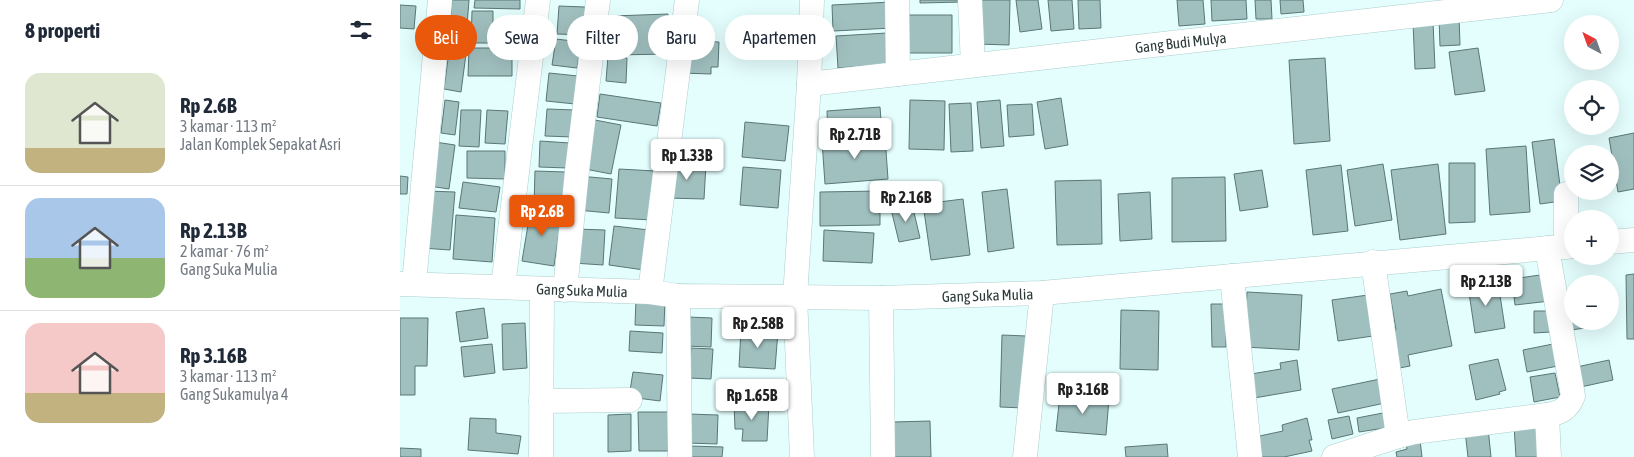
<!DOCTYPE html>
<html lang="id">
<meta charset="utf-8">
<style>
:root{--surface:#fff;--page:#f2f2f3;--text:#1f2937;--muted:#747a83;--line:#e0e1e3;--accent:#ea580c}
body{margin:0;font-family:"Asap Condensed",sans-serif;background:var(--page);color:var(--text);height:100vh;display:flex;flex-direction:column;font-size:19px;white-space:nowrap}
*{box-sizing:border-box;margin:0}
p{font-size:16px;color:var(--muted)}
.icon{flex:none;width:28px;height:28px;fill:none;stroke:currentColor;stroke-width:2;stroke-linecap:round;stroke-linejoin:round}
.map{position:relative;flex:1;overflow:hidden}
.details{display:flex;flex-direction:column;background:var(--surface);width:400px}
.details>*{flex:none}
.banner{position:absolute;left:15px;top:15px;width:475px;height:45px;display:flex;gap:10px}
.needle{width:32px;rotate:319deg}
.fabs{position:absolute;left:1164px;top:15px;display:grid;gap:10px}
.fabs a{display:grid;place-items:center;width:55px;height:55px;border-radius:50%;background:var(--surface);box-shadow:0 5px 20px #0002;font-size:25px}
.price{position:absolute;translate:-50% -42px;padding:0 11px;border-radius:5px;background:#fff;color:#222;font-size:16px;line-height:32px;filter:drop-shadow(0 1px 2px #0008)}
.price::after{content:'';position:absolute;left:50%;top:30px;width:15px;height:11px;margin-left:-8px;background:inherit;clip-path:polygon(0 0,100% 0,50% 100%)}
.price.current{background:var(--accent);color:#fff}
ul{padding:0;list-style:none}
li{display:flex;align-items:center;gap:15px;height:125px;padding:0 25px}
li+li{border-top:1px solid var(--line)}
li span{display:grid;place-items:center;flex:none;width:140px;height:100px;border-radius:15px;color:#555}
li>.icon{margin-inline-start:auto}
span .icon{width:60px;height:60px;fill:#fffc;stroke-width:1}
li b{font-size:21px}
h2{display:flex;justify-content:space-between;align-items:center;height:60px;padding:0 25px;font-size:21px}
.tag{padding:0 18px;border-radius:22px;background:var(--surface);box-shadow:0 5px 20px #0002;font-size:18px;line-height:45px}
.tag.current{background:var(--accent);color:#fff}
main{display:flex;flex:1;min-height:0}
.map>svg:first-child{display:block}
.building{fill:#a0c0bf;stroke:#597776}
.lines{fill:none;stroke-linecap:round;stroke-linejoin:round}
.minor-casing{stroke:#accdcc;stroke-width:25}
.minor{stroke:#fff;stroke-width:24}
.labels{text-anchor:middle;dominant-baseline:central;stroke-width:4;stroke-linejoin:round;paint-order:stroke}
.street-label{font-size:15px;fill:#2b3838;stroke:#e4fefd}
</style>
<main>
<section class="details">
<h2>8 properti<svg class="icon" aria-label="filters" viewBox="0 0 24 24"><path d="M4 7h16M4 17h16"/><circle cx="9" cy="7" r="2"/><circle cx="15" cy="17" r="2"/></svg></h2>
<ul>
<li><span style="background:linear-gradient(#dfe7d0 75%,#c2b280 0)"><svg class="icon" aria-label="home" viewBox="0 0 24 24"><path d="M3 11l9-7 9 7M6 9v11h12V9"/></svg></span><div><b>Rp 2.6B</b><p>3 kamar · 113 m²</p><p>Jalan Komplek Sepakat Asri</p></div></li>
<li><span style="background:linear-gradient(#a9c7e8 60%,#8fb573 0)"><svg class="icon" aria-label="home" viewBox="0 0 24 24"><path d="M3 11l9-7 9 7M6 9v11h12V9"/></svg></span><div><b>Rp 2.13B</b><p>2 kamar · 76 m²</p><p>Gang Suka Mulia</p></div></li>
<li><span style="background:linear-gradient(#f6c9c9 70%,#c2b280 0)"><svg class="icon" aria-label="home" viewBox="0 0 24 24"><path d="M3 11l9-7 9 7M6 9v11h12V9"/></svg></span><div><b>Rp 3.16B</b><p>3 kamar · 113 m²</p><p>Gang Sukamulya 4</p></div></li>
</ul>
</section>
<div class="map">
<svg width="1234" height="457" viewBox="0 0 1234 457">
<rect width="100%" height="100%" fill="#e4fefd"/>
<!-- building -->
<g class="building">
<polygon points="52,0 69,0 66,39 49,37"/>
<polygon points="75,0 120,0 120,9 74,8"/>
<polygon points="520,0 563,0 563,2 520,3"/>
<polygon points="577,0 610,0 609,45 576,44"/>
<polygon points="616,0 638,0 642,29 620,32"/>
<polygon points="648,0 672,0 674,29 651,31"/>
<polygon points="678,0 700,0 701,28 679,29"/>
<polygon points="777,0 803,0 805,24 779,26"/>
<polygon points="811,0 846,0 847,19 812,21"/>
<polygon points="855,0 871,0 872,19 856,19"/>
<polygon points="880,0 903,0 904,12 881,14"/>
<polygon points="492,2 493,28 433,31 432,5"/>
<polygon points="0,5 16,6 14,29 0,28"/>
<polygon points="159,6 185,7 183,35 157,34"/>
<polygon points="72,11 93,11 93,43 71,43"/>
<polygon points="268,14 269,54 214,55 213,16"/>
<polygon points="507,15 552,15 552,53 506,53"/>
<polygon points="1059,16 1060,45 1040,46 1039,18"/>
<polygon points="1033,22 1035,68 1015,69 1013,23"/>
<polygon points="487,33 489,64 438,68 436,36"/>
<polygon points="156,39 181,42 177,68 152,65"/>
<polygon points="292,41 319,42 318,67 311,67 311,74 281,73"/>
<polygon points="50,44 67,46 61,92 44,89"/>
<polygon points="69,48 112,48 112,76 68,76"/>
<polygon points="1078,48 1085,91 1055,95 1049,52"/>
<polygon points="208,56 227,58 226,83 206,81"/>
<polygon points="925,58 930,141 894,144 889,60"/>
<polygon points="149,73 178,76 175,104 146,101"/>
<polygon points="200,94 261,103 257,126 197,117"/>
<polygon points="661,98 668,145 645,149 637,102"/>
<polygon points="45,100 59,102 55,135 41,133"/>
<polygon points="510,100 545,101 544,150 509,149"/>
<polygon points="600,100 604,146 581,148 577,102"/>
<polygon points="571,103 573,151 551,152 549,104"/>
<polygon points="632,104 634,135 609,137 607,105"/>
<polygon points="480,107 482,133 428,137 427,111"/>
<polygon points="147,109 175,110 173,137 145,136"/>
<polygon points="61,110 81,110 79,147 59,146"/>
<polygon points="87,110 108,111 105,144 85,143"/>
<polygon points="195,120 221,125 211,174 185,169"/>
<polygon points="345,122 389,126 385,161 342,157"/>
<polygon points="1234,133 1234,189 1218,192 1209,138"/>
<polygon points="485,137 488,179 425,184 422,141"/>
<polygon points="1154,139 1162,201 1140,204 1132,142"/>
<polygon points="140,141 170,143 168,168 139,167"/>
<polygon points="35,142 55,145 49,189 29,186"/>
<polygon points="1126,146 1130,212 1090,215 1086,149"/>
<polygon points="67,151 105,151 105,179 67,178"/>
<polygon points="270,163 306,164 304,199 268,198"/>
<polygon points="1049,163 1075,163 1075,222 1049,223"/>
<polygon points="983,164 992,220 955,226 947,170"/>
<polygon points="1038,164 1046,234 1000,240 991,170"/>
<polygon points="941,165 948,231 913,235 906,170"/>
<polygon points="343,167 381,170 378,208 340,205"/>
<polygon points="219,169 255,171 252,220 215,218"/>
<polygon points="862,170 868,207 840,211 834,174"/>
<polygon points="135,171 166,172 165,206 134,205"/>
<polygon points="0,176 8,177 7,194 0,194"/>
<polygon points="179,176 212,179 209,213 177,210"/>
<polygon points="825,177 826,241 772,242 772,178"/>
<polygon points="701,180 702,244 657,245 655,181"/>
<polygon points="63,182 100,187 96,212 59,208"/>
<polygon points="607,189 614,248 588,252 582,192"/>
<polygon points="26,191 55,192 50,250 22,248"/>
<polygon points="480,191 480,225 420,226 420,192"/>
<polygon points="750,192 752,239 720,241 718,194"/>
<polygon points="563,199 570,255 531,260 523,204"/>
<polygon points="512,204 520,238 499,242 491,209"/>
<polygon points="131,207 162,212 154,266 122,261"/>
<polygon points="56,215 95,218 92,262 53,259"/>
<polygon points="214,226 249,230 244,270 209,265"/>
<polygon points="175,229 205,230 203,265 173,263"/>
<polygon points="424,230 474,233 472,263 423,261"/>
<polygon points="1147,274 1150,301 1115,305 1112,279"/>
<polygon points="1234,274 1234,339 1227,339 1226,275"/>
<polygon points="1098,282 1105,328 1075,333 1068,286"/>
<polygon points="1041,289 1052,346 1008,355 1010,366 994,369 989,331 996,330 990,294 1007,291 1008,296"/>
<polygon points="847,292 902,295 899,350 844,347"/>
<polygon points="968,295 973,336 938,341 932,300"/>
<polygon points="236,299 265,300 264,326 235,325"/>
<polygon points="811,304 826,304 826,347 812,347"/>
<polygon points="1172,306 1172,321 1198,321 1199,326 1164,331 1161,308"/>
<polygon points="84,308 88,338 60,342 56,312"/>
<polygon points="721,310 759,311 758,370 720,369"/>
<polygon points="1134,311 1151,311 1151,332 1134,333"/>
<polygon points="288,317 312,318 311,347 286,346"/>
<polygon points="0,318 28,318 27,366 15,366 15,395 0,395"/>
<polygon points="125,323 127,368 103,370 102,324"/>
<polygon points="341,330 378,331 375,369 339,367"/>
<polygon points="230,331 263,333 262,353 229,351"/>
<polygon points="602,335 626,336 624,408 600,407"/>
<polygon points="92,344 95,373 64,377 61,347"/>
<polygon points="1153,344 1158,366 1127,372 1123,350"/>
<polygon points="291,348 313,349 311,379 289,378"/>
<polygon points="1098,359 1106,390 1099,392 1100,394 1076,400 1069,365"/>
<polygon points="897,360 901,390 854,398 851,374 881,369 880,363"/>
<polygon points="1209,360 1213,380 1176,388 1172,368"/>
<polygon points="233,372 263,375 260,401 229,397"/>
<polygon points="1155,373 1160,397 1134,402 1130,377"/>
<polygon points="980,379 985,403 938,413 932,389"/>
<polygon points="660,395 709,399 706,435 656,431"/>
<polygon points="334,403 369,404 367,441 342,441 343,429 335,429"/>
<polygon points="238,412 268,412 268,451 239,451"/>
<polygon points="988,412 991,427 959,432 957,418"/>
<polygon points="231,414 231,451 208,452 208,415"/>
<polygon points="288,414 318,415 317,444 286,443"/>
<polygon points="949,416 953,434 932,439 928,420"/>
<polygon points="70,418 96,419 96,433 121,436 118,454 68,450"/>
<polygon points="907,418 912,440 909,440 912,451 884,457 860,457 855,437 883,431 882,425"/>
<polygon points="530,421 531,457 494,457 493,422"/>
<polygon points="1142,424 1144,457 1116,457 1114,426"/>
<polygon points="1088,428 1091,457 1068,457 1065,431"/>
<polygon points="1020,440 1022,457 997,457 996,452 1007,449 1006,442"/>
<polygon points="767,444 768,457 726,457 725,447"/>
<polygon points="290,446 323,447 322,457 289,457"/>
<polygon points="0,448 21,449 21,457 0,457"/>
</g>
<g class="lines">
<!-- minor casing -->
<g class="minor-casing">
<g id="minor">
<polyline points="497,0 498,74"/>
<polyline points="570,0 573,65"/>
<path id="s1" d="M409 84 1151 0"/>
<polyline points="1210,242 1234,240"/>
<polyline points="1166,247 1166,194"/>
<path d="M1147 248 1173 396C1168 409 1160 413 1147 415"/>
<polyline points="973,262 998,436 1014,432 1147,415 1149,457"/>
<polyline points="832,276 850,457"/>
<path id="s2" d="M0 284 250 292 278 296 481 298 642 293 1172 246"/>
<polyline points="14,284 40,0"/>
<polyline points="103,287 138,0"/>
<polyline points="165,290 177,171 198,0"/>
<polyline points="250,292 287,0"/>
<polyline points="278,296 280,457"/>
<polyline points="481,298 483,457"/>
<polyline points="141,401 230,400"/>
<polyline points="141,457 142,289"/>
<polyline points="402,457 395,297 409,84 412,0"/>
<polyline points="625,457 642,293"/>
<polyline points="934,457 998,436"/>
</g>
</g>
<!-- minor -->
<use href="#minor" class="minor"/>
</g>
<g class="labels">
<!-- street labels -->
<g class="street-label">
<text stroke="none"><textPath href="#s1" startOffset="374">Gang Budi Mulya</textPath></text>
<text stroke="none"><textPath href="#s2" startOffset="182">Gang Suka Mulia</textPath></text>
<text stroke="none"><textPath href="#s2" startOffset="588">Gang Suka Mulia</textPath></text>
</g>
</g>
</svg>
<div class="fabs">
<a><svg class="needle" viewBox="-14 -14 28 28"><path d="M0-13l5 13h-10z" fill="#e53935"/><path d="M0 13l5-13h-10z" fill="#747a83"/></svg></a>
<a><svg class="icon" aria-label="locate" viewBox="0 0 24 24"><circle cx="12" cy="12" r="6"/><path d="M12 2v4M12 18v4M2 12h4M18 12h4"/></svg></a>
<a><svg class="icon" aria-label="layers" viewBox="0 0 24 24"><path d="M12 4l9 5-9 5-9-5zM3 14l9 5 9-5"/></svg></a>
<a>+</a>
<a>−</a>
</div>
<b class="price" style="left:455px;top:160px">Rp 2.71B</b>
<b class="price" style="left:287px;top:181px">Rp 1.33B</b>
<b class="price" style="left:506px;top:223px">Rp 2.16B</b>
<b class="price current" style="left:142px;top:237px">Rp 2.6B</b>
<b class="price" style="left:1086px;top:307px">Rp 2.13B</b>
<b class="price" style="left:358px;top:349px">Rp 2.58B</b>
<b class="price" style="left:683px;top:415px">Rp 3.16B</b>
<b class="price" style="left:352px;top:421px">Rp 1.65B</b>
<div class="banner">
<a class="tag current">Beli</a>
<a class="tag">Sewa</a>
<a class="tag">Filter</a>
<a class="tag">Baru</a>
<a class="tag">Apartemen</a>
</div>
</div>
</main>
